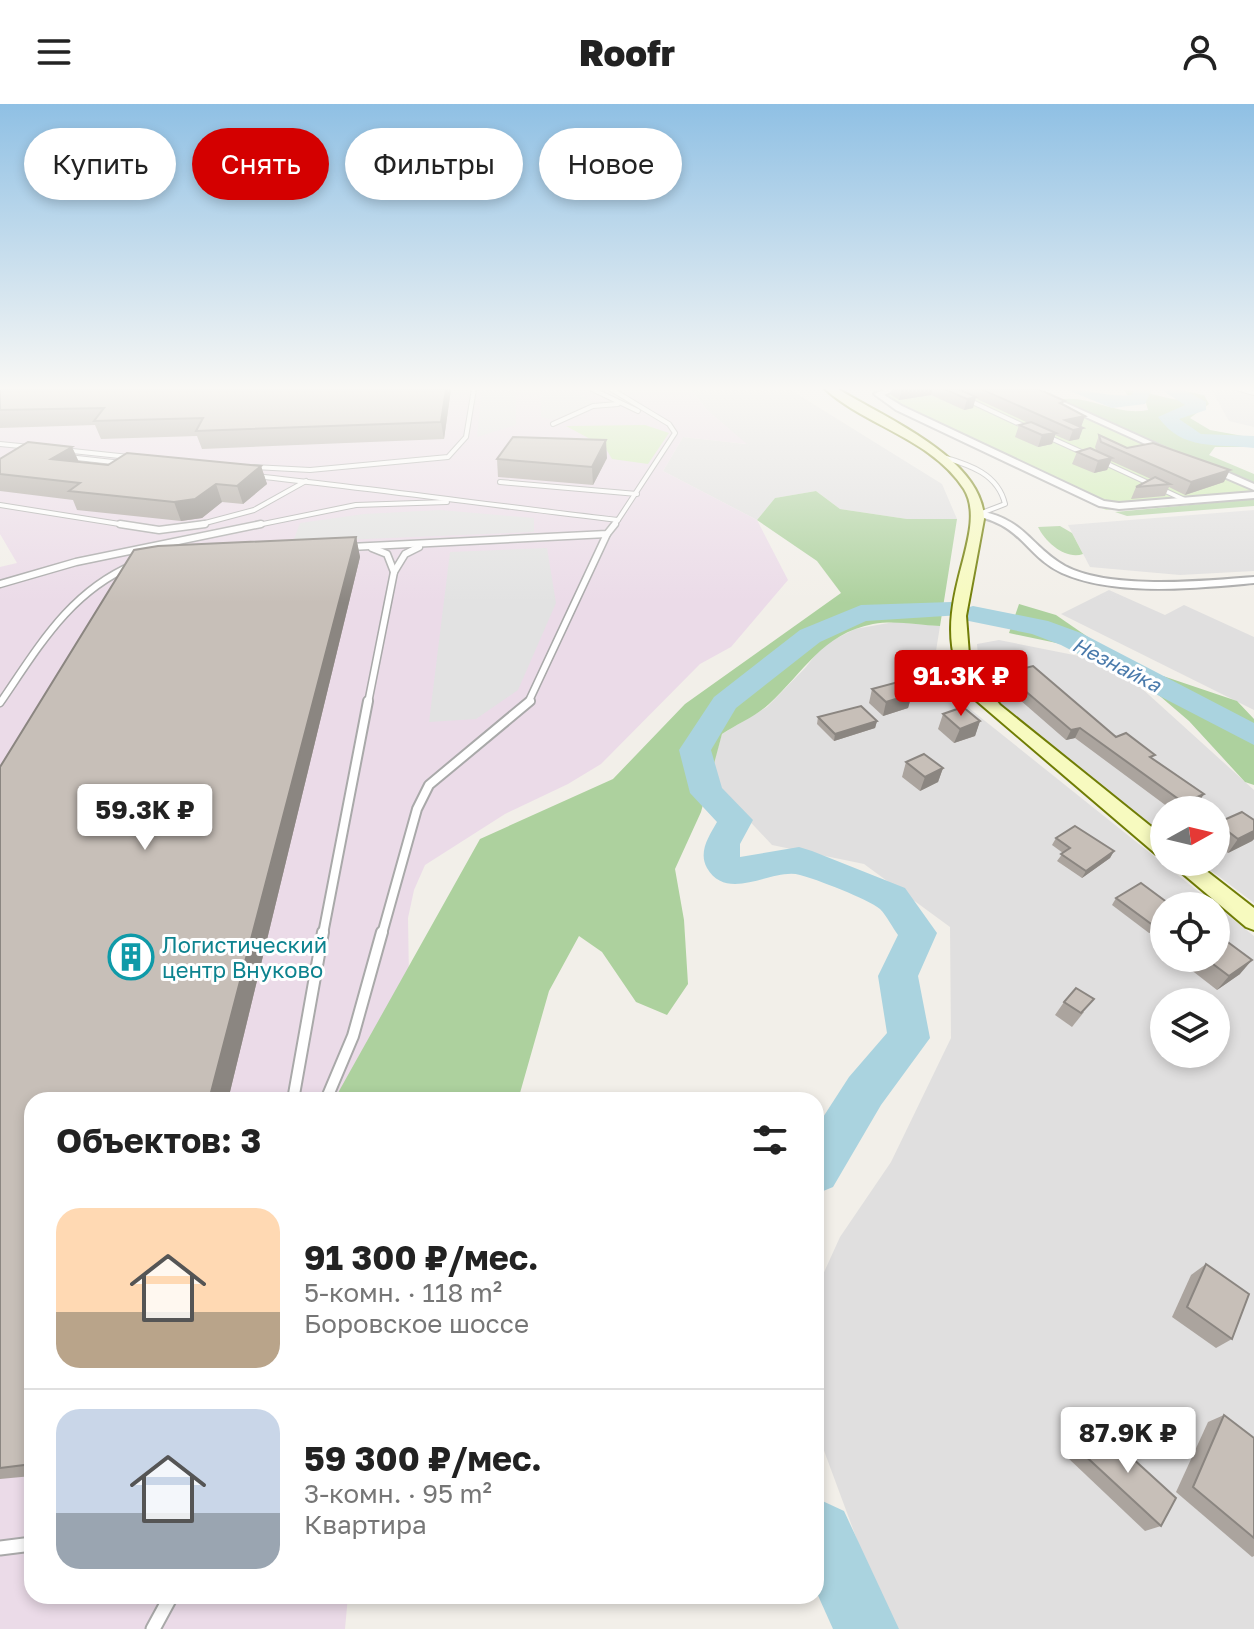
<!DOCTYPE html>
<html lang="ru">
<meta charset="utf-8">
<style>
:root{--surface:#fff;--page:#f6f6f6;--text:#222;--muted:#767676;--line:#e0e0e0;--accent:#d40000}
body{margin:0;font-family:"Golos Text",sans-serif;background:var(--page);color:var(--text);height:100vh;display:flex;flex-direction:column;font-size:30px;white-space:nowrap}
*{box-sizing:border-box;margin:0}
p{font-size:26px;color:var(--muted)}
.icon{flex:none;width:44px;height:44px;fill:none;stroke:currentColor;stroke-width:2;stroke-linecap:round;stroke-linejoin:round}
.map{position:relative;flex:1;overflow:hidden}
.side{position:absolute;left:24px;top:988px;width:800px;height:512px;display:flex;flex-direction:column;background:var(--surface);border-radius:24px;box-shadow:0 4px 12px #0003}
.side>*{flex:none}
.banner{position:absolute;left:24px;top:24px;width:800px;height:72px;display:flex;gap:16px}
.needle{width:52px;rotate:82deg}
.tools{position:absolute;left:1150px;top:692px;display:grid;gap:16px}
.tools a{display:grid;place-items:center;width:80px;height:80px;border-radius:50%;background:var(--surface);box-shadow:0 4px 12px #0003;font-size:40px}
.price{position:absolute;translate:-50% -68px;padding:0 18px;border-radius:8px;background:#fff;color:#222;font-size:26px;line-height:52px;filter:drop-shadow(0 2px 4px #0008)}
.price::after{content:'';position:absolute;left:50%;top:48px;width:24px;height:18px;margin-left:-12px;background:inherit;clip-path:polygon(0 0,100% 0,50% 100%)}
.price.current{background:var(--accent);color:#fff}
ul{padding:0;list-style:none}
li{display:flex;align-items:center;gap:24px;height:200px;padding:0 32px}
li+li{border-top:2px solid var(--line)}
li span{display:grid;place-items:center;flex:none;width:224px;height:160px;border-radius:24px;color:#555}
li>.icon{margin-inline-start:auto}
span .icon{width:96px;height:96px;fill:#fffc;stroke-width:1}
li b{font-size:34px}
h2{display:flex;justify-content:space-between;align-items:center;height:96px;padding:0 32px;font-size:34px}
.pill{padding:0 28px;border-radius:36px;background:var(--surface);box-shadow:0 4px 12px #0003;font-size:28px;line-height:72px}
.pill.current{background:var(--accent);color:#fff}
header{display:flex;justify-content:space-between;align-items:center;height:104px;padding:0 32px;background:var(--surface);font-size:36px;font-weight:800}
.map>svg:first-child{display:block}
.residential{fill:#e0dfdf;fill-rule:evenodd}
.industrial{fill:#ebdbe8}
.grass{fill:#cdebb0}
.forest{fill:#add19e}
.parking{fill:#e2e2e2}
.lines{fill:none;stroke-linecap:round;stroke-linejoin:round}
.river{fill:#aad3df;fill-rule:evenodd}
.lane-far4-casing{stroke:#a9a9a9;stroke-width:6}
.lane-far3-casing{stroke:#a9a9a9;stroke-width:9}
.lane-far2-casing{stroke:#a9a9a9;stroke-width:12}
.lane-far1-casing{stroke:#a9a9a9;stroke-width:14}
.lane-casing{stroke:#a9a9a9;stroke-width:17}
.street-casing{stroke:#a9a9a9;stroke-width:4}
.secondary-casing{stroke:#707d05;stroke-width:4}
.lane-far4{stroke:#fff;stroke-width:4}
.lane-far3{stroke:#fff;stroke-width:6}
.lane-far2{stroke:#fff;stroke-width:8}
.lane-far1{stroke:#fff;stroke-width:10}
.lane{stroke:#fff;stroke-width:13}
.street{fill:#fff;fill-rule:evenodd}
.secondary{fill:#f7fabf;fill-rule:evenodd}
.wall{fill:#aba49e}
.shaded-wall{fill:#8b8681}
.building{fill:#c7bfb8;stroke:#8b8681;stroke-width:2}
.labels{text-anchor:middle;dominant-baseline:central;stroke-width:6;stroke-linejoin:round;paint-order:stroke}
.far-water-label{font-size:20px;font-style:italic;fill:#4a7aab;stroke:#fff}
.culture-label{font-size:22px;fill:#0d838f;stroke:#fff;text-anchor:start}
</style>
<header><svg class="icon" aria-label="menu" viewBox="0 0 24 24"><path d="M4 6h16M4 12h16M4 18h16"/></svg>Roofr<svg class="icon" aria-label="person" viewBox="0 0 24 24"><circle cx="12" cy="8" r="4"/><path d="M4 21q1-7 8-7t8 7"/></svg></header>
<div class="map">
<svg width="1254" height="1525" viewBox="0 0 1254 1525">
<rect width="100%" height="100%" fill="#f2efe9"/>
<!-- residential -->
<g class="residential">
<polygon points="691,285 789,285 942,380 957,415 907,415 840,405 816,387 775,394 757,416 663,367 683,333 746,340 707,306"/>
<polygon points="1211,285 1254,287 1254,323 1229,317"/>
<polygon points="1254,406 1254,467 1180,471 1090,463 1068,421"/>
<polygon points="1109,486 1165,511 1184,501 1254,533 1254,606 1061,510"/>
<path d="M894 518 940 522 936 547 970 605 1254 832V1525H890L816 1325V1186L840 1133 891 1058 951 934 950 823 864 760 772 741 709 674 722 630 767 603 806 563 823 541 855 525ZM1164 802H1216V854H1164ZM1164 898H1216V950H1164Z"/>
<polygon points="999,536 1089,554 1138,581 1254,686 1254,799 1200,758 1216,758 1216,706 1164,706 1164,731 1020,621 981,586 977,540"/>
</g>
<!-- industrial -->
<polygon class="industrial" points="0,285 691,285 707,306 747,340 683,333 663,367 757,416 788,476 731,543 700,560 601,660 568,680 505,710 425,761 414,786 408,814 409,875 393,996 32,996 32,1492 348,1492 345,1525 0,1525 0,463 17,459 0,430"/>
<!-- grass -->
<g class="grass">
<polygon points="1033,285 1252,384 1254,388 1106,406 902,307 870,286"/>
<polygon points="645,321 669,329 648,360 612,355 605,343 566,322"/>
</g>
<!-- forest -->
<g class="forest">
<path d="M1123 285C1144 285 1161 295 1182 296L1175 285 1204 291 1209 300 1190 314 1210 326 1254 334V343H1215L1209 351 1254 370V380L1057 296C1089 289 1116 313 1148 306L1146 299 1129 293Z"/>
<path d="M816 387 840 405 907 415H957L940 522C918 521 895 516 873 520 822 530 804 568 769 600 756 612 737 620 722 630L701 708 675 765 684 816 688 880 667 911 636 898 602 848 579 832 549 887 518 996H334L480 735 613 675 685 600 841 489 817 457 757 416 775 394Z"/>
<polygon points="1254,395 1254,402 1127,412 1115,408"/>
<path d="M1060 422 1072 429 1083 450C1066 456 1046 439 1038 423Z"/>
<polygon points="1019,500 1056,511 1114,551 1009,529"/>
<polygon points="1163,572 1237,597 1254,615 1254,681 1245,678 1189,617 1147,581"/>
</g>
<!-- parking -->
<g class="parking">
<polygon points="482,285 516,285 516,321 477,333"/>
<polygon points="541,285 569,285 594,299 553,316 541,313"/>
<polygon points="440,406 534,414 534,428 293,438 300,419 364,410"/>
<polygon points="547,444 556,499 518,586 476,615 429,618 450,448"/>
</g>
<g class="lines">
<!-- river -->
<g class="river">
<path d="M1065 285C1089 285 1109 294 1132 291L1134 285H1152L1145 300 1112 304Z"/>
<path d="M1160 285H1182L1206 298V306L1179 315 1201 330 1254 332V344C1215 339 1184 348 1158 313L1185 301Z"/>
<path d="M951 498 963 505 973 502 1048 517 1081 529 1254 619V641L1061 541 1032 530 964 516 961 511 866 517 820 538 736 604 711 646 722 684 753 716 740 740V753L799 743 812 747 905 784 937 829 918 872 930 934 881 1001 833 1083 816 1090V1024L849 973 887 929 878 872 898 831C892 823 887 812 880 805 868 795 816 775 800 771 773 763 728 800 707 764 698 748 709 732 717 718L690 689 679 646 714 593 800 526 861 501Z"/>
<polygon points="816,1394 844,1407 899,1525 833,1525 816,1487"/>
</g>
<!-- lane-far4 casing -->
<g class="lane-far4-casing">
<g id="lane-far4">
<polyline points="592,285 638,307"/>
<polyline points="1240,285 1254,289"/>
<polyline points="966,295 1030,325"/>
<polyline points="553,320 593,302 618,300"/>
<polyline points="1046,332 1088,351"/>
<polyline points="0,340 30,343"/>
<polyline points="63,346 129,353"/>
<polyline points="68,353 122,359"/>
<path d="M943 353C970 361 998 370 1005 400L979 410"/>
<polyline points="1101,357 1187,397"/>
<polyline points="254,363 310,366 448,353 466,333 474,285"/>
<path d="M255 372C377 385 497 402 618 416L675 329 669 320 611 285"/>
<polyline points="500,378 637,390"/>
<polyline points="0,401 132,422"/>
<polyline points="194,422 254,406 306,377"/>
<polyline points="253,422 356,401 447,398"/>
<polyline points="613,422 618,416"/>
</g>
</g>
<!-- lane-far3 casing -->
<g class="lane-far3-casing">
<g id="lane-far3">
<polyline points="120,420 159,426 205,420"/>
<polyline points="350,443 607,430 615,420"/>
<polyline points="372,444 387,450 394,468"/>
<polyline points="0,480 76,458 261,420"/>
<path d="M0 599C38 544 69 488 133 461"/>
<polyline points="368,599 394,468 405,450 419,443"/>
<polyline points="528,599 607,430"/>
</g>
</g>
<!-- lane-far2 casing -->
<g class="lane-far2-casing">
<g id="lane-far2">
<polyline points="323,830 368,597"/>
<polyline points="382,830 417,705 429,681 530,597"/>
</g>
</g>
<!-- lane-far1 casing -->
<g class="lane-far1-casing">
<g id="lane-far1">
<polyline points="293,996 323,828"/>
<polyline points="326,996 353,932 382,828"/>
</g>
</g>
<!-- lane casing -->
<g class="lane-casing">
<g id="lane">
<polyline points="0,1444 32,1440"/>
<polyline points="153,1525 171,1492"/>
</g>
</g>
<!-- street casing -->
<g class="street-casing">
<g id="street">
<polygon points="885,285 898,285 884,291 902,302 1104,397 1119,399 1254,388 1254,394 1119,405 1099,402 896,306 874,290"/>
<polygon points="1024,285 1035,285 1172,347 1165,349"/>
<polygon points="1205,361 1211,361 1254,380 1254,386 1205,365"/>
<path d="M979 407C1025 415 1030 442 1065 462 1110 486 1204 477 1254 473V479C1197 484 1116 493 1062 469 1026 452 1023 422 976 412L974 410Z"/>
</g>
</g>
<!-- secondary casing -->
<g class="secondary-casing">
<g id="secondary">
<path d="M825 285H838C883 313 983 354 984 415L966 512 969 551 975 570 1000 601 1164 733V753L1156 750 971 592C917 511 993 432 964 385 932 335 866 322 825 285Z"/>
<polygon points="1169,758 1195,758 1254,804 1254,826 1246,823"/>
</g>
</g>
<!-- lane-far4 -->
<use href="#lane-far4" class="lane-far4"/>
<!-- lane-far3 -->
<use href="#lane-far3" class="lane-far3"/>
<!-- lane-far2 -->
<use href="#lane-far2" class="lane-far2"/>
<!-- lane-far1 -->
<use href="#lane-far1" class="lane-far1"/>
<!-- lane -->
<use href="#lane" class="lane"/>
<!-- street -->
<use href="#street" class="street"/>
<!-- secondary -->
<use href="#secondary" class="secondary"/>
</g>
<!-- wall -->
<g class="wall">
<polygon points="0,285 451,285 444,335 202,345 197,332 101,335 95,321 0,324"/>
<polygon points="892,285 1038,285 1085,312 1081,323 1079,335 1069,337 1055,331 1052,340 1038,343 1015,333 1019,321 1028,319 975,294 973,304 964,306 931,291 899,296 891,291"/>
<polygon points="1099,331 1127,344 1224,378 1185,391 1169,383 1165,392 1131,395 1136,383 1151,375 1111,357 1107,366 1094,369 1072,360 1077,348 1096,346 1095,343"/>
<polygon points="72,343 79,358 108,361 261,362 267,380 243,400 222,398 202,414 181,417 77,406 73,396 0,387 0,355"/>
<polygon points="607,354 593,381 498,373 497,355"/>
<polygon points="356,433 360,453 228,996 32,996 32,1372 0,1375 0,663"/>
<polygon points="1013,567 1153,655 1197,701 1186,706 1172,706 1075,634 1066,636 1005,583"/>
<polygon points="872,585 912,590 908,604 883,612 869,599"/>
<polygon points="943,610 980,617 975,632 954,639 938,625"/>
<polygon points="818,613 877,617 875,624 834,637 817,620"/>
<polygon points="906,658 943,664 938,678 920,687 902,673"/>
<polygon points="1254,716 1254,735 1252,737 1228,749 1216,740 1217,719"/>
<polygon points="1056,734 1114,747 1110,754 1082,774 1057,757 1063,749 1052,741"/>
<polygon points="1116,794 1164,802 1164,819 1149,829 1112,801"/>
<polygon points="1200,854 1216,854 1240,870 1217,886 1190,865"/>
<polygon points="1064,898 1084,908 1072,923 1055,911"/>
<polygon points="1206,1160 1232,1235 1216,1244 1172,1213 1191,1171"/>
<polygon points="1224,1311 1254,1334 1254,1452 1252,1453 1176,1388 1208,1318"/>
<polygon points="1096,1321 1161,1422 1145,1427 1067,1353 1083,1328"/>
</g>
<!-- shaded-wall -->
<g class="shaded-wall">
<polygon points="446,285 451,285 444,335 441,318"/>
<polygon points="905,285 933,285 931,291 899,296 901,286"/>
<polygon points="976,293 973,304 964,306 967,295"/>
<polygon points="1085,312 1081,323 1065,316"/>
<polygon points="1083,324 1079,335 1069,337 1073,326"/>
<polygon points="1056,329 1052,340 1038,343 1042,331"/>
<polygon points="606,336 607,354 593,381 592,363"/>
<polygon points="72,343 80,361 51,355"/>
<polygon points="1112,354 1107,366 1094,369 1098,357"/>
<polygon points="261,362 267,380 243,400 237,382"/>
<polygon points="1230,366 1224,378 1185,391 1191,378"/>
<polygon points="216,380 222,398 202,414 181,417 174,398"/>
<polygon points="356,433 360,453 228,996 209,996"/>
<polygon points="912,590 908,604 883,612 886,598"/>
<polygon points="877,617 875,624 834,637 835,630"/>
<polygon points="980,617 975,632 954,639 960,625"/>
<polygon points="1080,624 1075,634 1066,636 1071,626"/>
<polygon points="943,664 938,678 920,687 925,673"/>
<polygon points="1204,690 1197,701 1186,706 1180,706 1184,699"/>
<polygon points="1254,727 1254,735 1252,737 1228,749 1238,735"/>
<polygon points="1114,747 1110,754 1082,774 1086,767"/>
<polygon points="1164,815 1164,819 1149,829 1154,822"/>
<polygon points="1252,856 1240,870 1217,886 1229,872"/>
</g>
<!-- building -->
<g class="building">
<polygon points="0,285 446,285 441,318 196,327 203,314 94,317 104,304 0,306"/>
<polygon points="944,285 958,285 976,293 967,295"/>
<polygon points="981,285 1038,285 1065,297 1060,299 1085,312 1065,316 1083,324 1073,326"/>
<polygon points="1031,318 1056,329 1042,331 1019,321"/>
<polygon points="1099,331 1127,344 1153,339 1230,366 1191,378 1101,338"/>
<polygon points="513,333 606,336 592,363 497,355"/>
<polygon points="28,338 72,343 51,355 108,361 127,349 261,362 237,382 216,380 195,395 174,398 69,387 80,379 0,370 0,355"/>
<polygon points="1090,344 1112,354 1098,357 1077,348"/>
<polygon points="1155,373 1170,380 1136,383"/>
<polygon points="356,433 209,996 32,996 32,1360 0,1364 0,663 134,446 158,442"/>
<polygon points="1033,562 1116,633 1126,629 1155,651 1150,653 1204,690 1184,699 1080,624 1071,626 1009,573 1017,571 1013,567"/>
<polygon points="898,578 912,590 886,598 872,585"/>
<polygon points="861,602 877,617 835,630 818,613"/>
<polygon points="963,603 980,617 960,625 943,610"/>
<polygon points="924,650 943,664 925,673 906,658"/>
<polygon points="1242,708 1254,716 1254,727 1238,735 1217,719"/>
<polygon points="1075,722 1114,747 1086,767 1061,750 1070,744 1056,734"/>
<polygon points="1141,779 1172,802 1164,802 1164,815 1154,822 1116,794"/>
<polygon points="1225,836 1252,856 1229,872 1205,854 1216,854 1216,842"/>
<polygon points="1076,884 1094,895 1081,909 1064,898"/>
<polygon points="1206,1160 1249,1190 1232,1235 1187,1203"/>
<polygon points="1224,1311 1254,1334 1254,1434 1193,1383"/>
<polygon points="1096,1321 1176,1394 1161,1422 1080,1347"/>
</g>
<!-- sky -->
<linearGradient id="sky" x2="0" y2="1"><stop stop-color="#8fc0e4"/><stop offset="0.57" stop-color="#f9f8f5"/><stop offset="1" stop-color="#f9f8f5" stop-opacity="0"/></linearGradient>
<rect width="1254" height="499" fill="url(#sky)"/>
<!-- icons -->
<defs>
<g id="building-ring" transform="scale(2.3)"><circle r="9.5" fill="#fff" stroke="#0f9aa8" stroke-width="1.5"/><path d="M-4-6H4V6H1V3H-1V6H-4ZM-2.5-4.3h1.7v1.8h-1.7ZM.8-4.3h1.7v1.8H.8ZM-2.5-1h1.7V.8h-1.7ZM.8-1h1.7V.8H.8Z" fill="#0f9aa8"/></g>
</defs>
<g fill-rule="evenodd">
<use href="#building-ring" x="131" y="853"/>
</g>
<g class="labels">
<!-- far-water labels -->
<g class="far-water-label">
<text transform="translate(1117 560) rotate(27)">Незнайка</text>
</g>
<!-- culture labels -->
<g class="culture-label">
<text x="162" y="840">Логистический<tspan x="162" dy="25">центр Внуково</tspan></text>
</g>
</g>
</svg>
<div class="tools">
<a><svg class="needle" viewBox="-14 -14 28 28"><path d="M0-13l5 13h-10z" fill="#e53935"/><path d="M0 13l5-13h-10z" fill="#767676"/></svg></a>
<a><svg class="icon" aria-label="locate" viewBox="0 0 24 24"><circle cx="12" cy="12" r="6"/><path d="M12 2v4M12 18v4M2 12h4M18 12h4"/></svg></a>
<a><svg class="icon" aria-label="layers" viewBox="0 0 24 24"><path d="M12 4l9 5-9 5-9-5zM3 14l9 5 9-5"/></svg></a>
</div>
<b class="price current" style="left:961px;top:614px">91.3K ₽</b>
<b class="price" style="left:145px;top:748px">59.3K ₽</b>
<b class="price" style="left:1128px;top:1371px">87.9K ₽</b>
<div class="banner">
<a class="pill">Купить</a>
<a class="pill current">Снять</a>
<a class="pill">Фильтры</a>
<a class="pill">Новое</a>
</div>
<section class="side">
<h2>Объектов: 3<svg class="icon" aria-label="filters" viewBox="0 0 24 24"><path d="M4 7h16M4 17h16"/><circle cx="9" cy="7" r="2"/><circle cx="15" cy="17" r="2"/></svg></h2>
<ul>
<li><span style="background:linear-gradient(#ffd9b3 65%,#b9a48a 0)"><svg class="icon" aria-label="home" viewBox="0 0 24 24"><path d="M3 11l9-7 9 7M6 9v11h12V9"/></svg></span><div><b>91 300 ₽/мес.</b><p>5-комн. · 118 m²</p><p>Боровское шоссе</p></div></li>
<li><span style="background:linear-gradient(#c9d6e8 65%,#9aa5b1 0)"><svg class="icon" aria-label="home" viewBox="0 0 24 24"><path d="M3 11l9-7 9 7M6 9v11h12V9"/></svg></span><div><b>59 300 ₽/мес.</b><p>3-комн. · 95 m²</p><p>Квартира</p></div></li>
</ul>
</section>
</div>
